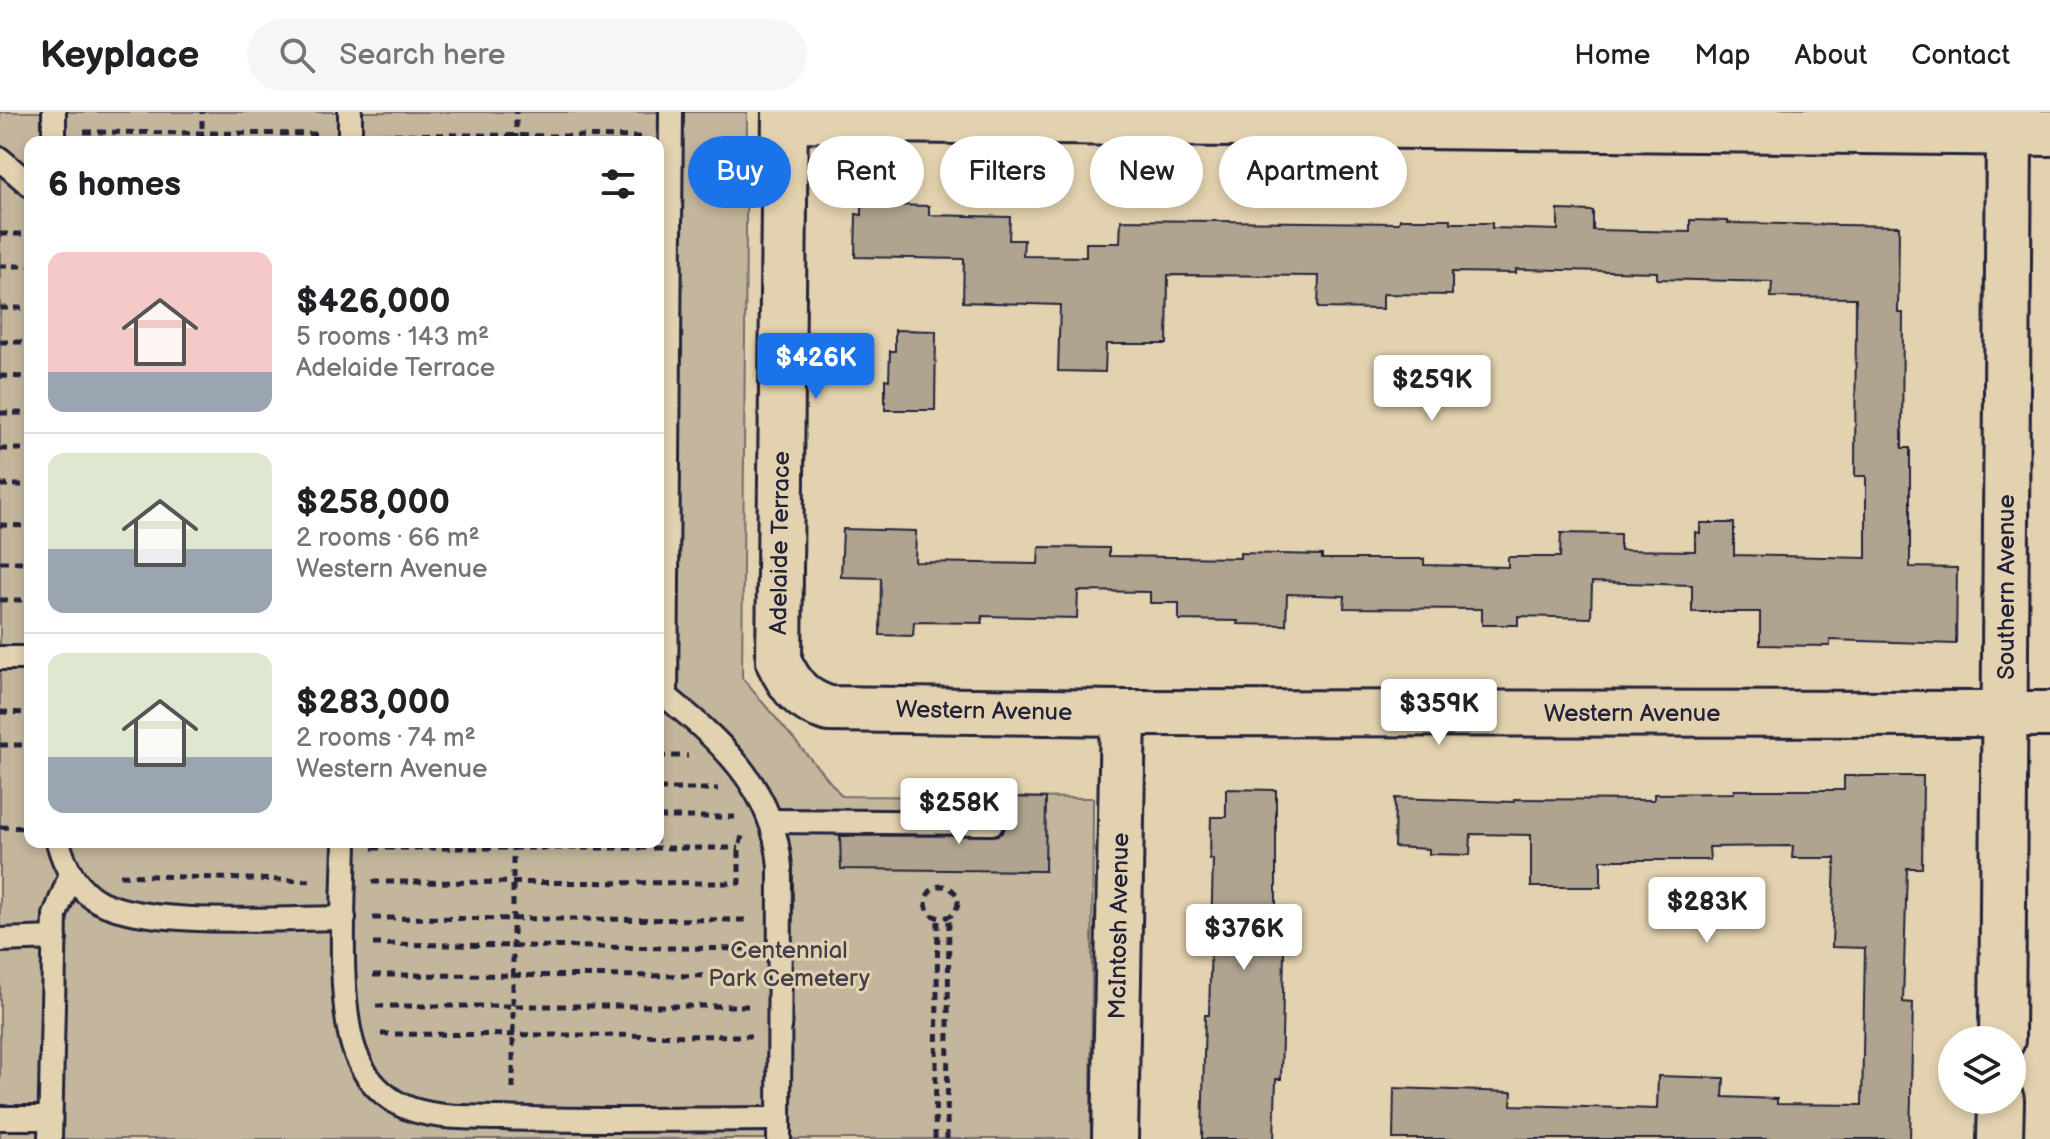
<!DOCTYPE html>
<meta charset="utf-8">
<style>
:root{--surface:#fff;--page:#f6f6f6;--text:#202124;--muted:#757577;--line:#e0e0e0;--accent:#1a73e8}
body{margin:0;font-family:"Balsamiq Sans",sans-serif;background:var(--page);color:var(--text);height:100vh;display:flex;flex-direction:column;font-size:30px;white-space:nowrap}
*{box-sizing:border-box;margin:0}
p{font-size:26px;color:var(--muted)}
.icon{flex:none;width:44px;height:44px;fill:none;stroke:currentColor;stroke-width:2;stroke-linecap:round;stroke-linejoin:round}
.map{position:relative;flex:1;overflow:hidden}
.panel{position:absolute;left:24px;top:24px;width:640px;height:712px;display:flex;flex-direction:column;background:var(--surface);border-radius:16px;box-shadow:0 4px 12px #0003}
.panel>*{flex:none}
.hud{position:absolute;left:688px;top:24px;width:760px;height:72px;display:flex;gap:16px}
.controls{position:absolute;left:1938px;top:914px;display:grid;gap:16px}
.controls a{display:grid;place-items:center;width:88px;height:88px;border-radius:50%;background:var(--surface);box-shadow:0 4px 12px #0003;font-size:40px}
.price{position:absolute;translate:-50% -68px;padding:0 18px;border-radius:8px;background:#fff;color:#222;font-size:26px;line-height:52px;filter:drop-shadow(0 2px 4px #0008)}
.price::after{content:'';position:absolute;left:50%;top:48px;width:24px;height:18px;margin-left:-12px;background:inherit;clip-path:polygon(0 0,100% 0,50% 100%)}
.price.current{background:var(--accent);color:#fff}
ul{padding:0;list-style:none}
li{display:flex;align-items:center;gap:24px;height:200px;padding:0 24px}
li+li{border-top:2px solid var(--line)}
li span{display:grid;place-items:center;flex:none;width:224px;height:160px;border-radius:16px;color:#555}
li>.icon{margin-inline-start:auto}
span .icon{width:96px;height:96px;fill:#fffc;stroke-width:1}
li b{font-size:34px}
h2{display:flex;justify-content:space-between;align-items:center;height:96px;padding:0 24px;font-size:34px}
.pill{padding:0 28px;border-radius:36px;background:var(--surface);box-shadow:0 4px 12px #0003;font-size:28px;line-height:72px}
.pill.current{background:var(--accent);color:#fff}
header{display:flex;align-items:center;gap:48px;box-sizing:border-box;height:112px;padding:0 40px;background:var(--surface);border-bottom:2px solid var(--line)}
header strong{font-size:38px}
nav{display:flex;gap:44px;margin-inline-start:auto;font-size:28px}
.search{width:560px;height:72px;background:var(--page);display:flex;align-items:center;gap:20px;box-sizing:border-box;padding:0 28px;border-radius:44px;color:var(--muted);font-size:30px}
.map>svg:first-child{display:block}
.green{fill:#c4b69c;stroke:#736c6c;stroke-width:2;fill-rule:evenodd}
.building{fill:#b0a491;stroke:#22223b;stroke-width:2}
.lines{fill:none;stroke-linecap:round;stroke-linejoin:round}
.lane-casing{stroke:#22223b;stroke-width:28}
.street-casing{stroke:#22223b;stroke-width:50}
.path{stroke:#22223b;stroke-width:5;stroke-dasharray:8 6;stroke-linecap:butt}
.lane{stroke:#e3d2af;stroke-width:22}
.street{stroke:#e3d2af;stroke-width:44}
.labels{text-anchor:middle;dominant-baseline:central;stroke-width:6;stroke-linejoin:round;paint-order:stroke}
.street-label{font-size:24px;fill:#22223b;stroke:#e3d2af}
.park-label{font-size:24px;fill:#42404e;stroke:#e3d2af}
</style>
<header>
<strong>Keyplace</strong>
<div class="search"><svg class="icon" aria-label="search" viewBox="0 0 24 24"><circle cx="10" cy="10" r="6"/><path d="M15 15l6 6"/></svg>Search here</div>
<nav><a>Home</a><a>Map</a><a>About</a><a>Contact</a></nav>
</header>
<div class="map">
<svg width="2050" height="1027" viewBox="0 0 2050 1027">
<rect width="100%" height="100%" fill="#e3d2af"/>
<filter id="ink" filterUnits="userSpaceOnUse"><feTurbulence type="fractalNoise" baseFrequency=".0125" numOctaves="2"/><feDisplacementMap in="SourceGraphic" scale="16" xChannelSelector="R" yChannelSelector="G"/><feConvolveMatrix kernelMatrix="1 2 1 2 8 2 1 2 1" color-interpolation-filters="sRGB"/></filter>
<g filter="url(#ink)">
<!-- green -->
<path class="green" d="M0 0H747L742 566 842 684 1093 686 1091 1027H0ZM30 30H658V730H30Z"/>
<!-- building -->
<g class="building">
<polygon points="862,88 892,89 892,93 929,94 929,103 1010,105 1009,128 1024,128 1023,144 1086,145 1086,131 1120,131 1121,108 1399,111 1400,107 1451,107 1451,111 1492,111 1492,116 1558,118 1558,98 1593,99 1593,118 1690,120 1690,108 1728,109 1728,111 1899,114 1898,201 1903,201 1902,336 1910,336 1910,455 1957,456 1956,532 1830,528 1830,534 1760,533 1760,500 1692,500 1692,473 1592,470 1591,506 1518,504 1518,513 1482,513 1482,497 1344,496 1345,484 1287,482 1286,513 1237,512 1238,509 1179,508 1179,491 1150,491 1150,480 1078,479 1077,506 982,504 982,511 914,510 913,524 880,523 881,466 841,465 843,417 916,419 915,450 1038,452 1039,435 1109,436 1109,444 1240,446 1240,441 1322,443 1322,447 1424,447 1424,453 1508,455 1508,445 1560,445 1561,421 1620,422 1620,438 1695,439 1695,420 1700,421 1700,411 1734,411 1734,443 1866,446 1866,364 1855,364 1856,186 1771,185 1772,170 1657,167 1657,160 1516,157 1516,161 1452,160 1452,183 1383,182 1383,197 1318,196 1319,164 1168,163 1167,232 1106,232 1105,260 1058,259 1060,193 963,190 964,147 855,145 856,102 862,103"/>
<polygon points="895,218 936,219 935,298 885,298 885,267 889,268 890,239 895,239"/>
<polygon points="1844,664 1923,664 1922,756 1907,756 1903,890 1913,891 1910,1027 1393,1027 1394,976 1512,980 1511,993 1657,997 1658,964 1724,966 1723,985 1777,987 1777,992 1862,993 1865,836 1832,835 1835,746 1792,746 1793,734 1709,735 1710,748 1601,748 1601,775 1531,775 1531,723 1471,722 1470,743 1429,742 1429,737 1394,735 1395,686 1514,690 1514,687 1654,688 1654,682 1734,681 1734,678 1844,678"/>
<polygon points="1226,677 1276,678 1276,797 1285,798 1281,967 1276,967 1274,1027 1202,1027 1205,903 1209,903 1213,747 1210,747 1211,705 1226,705"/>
<polygon points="1004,685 1046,686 1045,759 841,757 840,724 998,723 1003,720 1006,712"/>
</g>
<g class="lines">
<!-- lane casing -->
<g class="lane-casing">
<g id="lane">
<polyline points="54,30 54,0"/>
<polyline points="350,30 350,0"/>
<polyline points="0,47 30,73"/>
<polyline points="0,546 30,546"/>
<path d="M658 578C717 626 774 674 780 755L779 1027"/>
<polyline points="666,585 671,0"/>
<polyline points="772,709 992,711"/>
<path d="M58 730C64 752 74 773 93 786 138 817 287 806 344 806"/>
<path d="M345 730C344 784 336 901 358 947 367 968 383 984 403 994 431 1007 470 1005 500 1006 593 1010 686 1007 779 1007"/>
<polyline points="0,828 55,826"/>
<polyline points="0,1006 50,1006"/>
<polyline points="50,1027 55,803 71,762"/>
</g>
</g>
<!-- street casing -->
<g class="street-casing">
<g id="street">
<path d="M785 0 779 550C791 575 802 589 829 597L1123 601 2050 602"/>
<polyline points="785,7 2050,21"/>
<polyline points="2002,928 2009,21"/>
<polyline points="1115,1027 1123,601"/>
<polyline points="2000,1027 2001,988"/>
</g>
</g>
<!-- path -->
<g class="path">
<polyline points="84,20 322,22"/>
<polyline points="380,22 642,25"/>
<polyline points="202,30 202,0"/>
<polyline points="516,30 516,0"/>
<polyline points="0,122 30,122"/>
<polyline points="0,154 30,154"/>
<polyline points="0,196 30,196"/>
<polyline points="0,230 30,230"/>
<polyline points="0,264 30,265"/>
<polyline points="0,301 30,301"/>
<polyline points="0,337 30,337"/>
<polyline points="0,373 30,373"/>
<polyline points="0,413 30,414"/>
<polyline points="0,450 30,450"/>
<polyline points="0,488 30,488"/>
<polyline points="0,600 30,601"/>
<polyline points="0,633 30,633"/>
<polyline points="658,644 688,644"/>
<polyline points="658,677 718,677"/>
<polyline points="658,705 735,705"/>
<polyline points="0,715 30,716"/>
<polyline points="372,736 739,736"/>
<polyline points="120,763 314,769"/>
<polyline points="372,770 739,771 739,736 742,724"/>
<circle cx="942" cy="790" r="16"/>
<polyline points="373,806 751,808"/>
<polyline points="373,832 751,837"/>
<polyline points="373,863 751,864"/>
<polyline points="376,894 750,894"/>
<polyline points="381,922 751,924"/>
<polyline points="513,977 513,730"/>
<polyline points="935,1027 938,806"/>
<polyline points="947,1027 949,804"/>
</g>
<!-- lane -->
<use href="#lane" class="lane"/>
<!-- street -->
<use href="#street" class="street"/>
</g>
</g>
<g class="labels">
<!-- street labels -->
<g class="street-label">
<text transform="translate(780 431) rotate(-89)">Adelaide Terrace</text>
<text transform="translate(2006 475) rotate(-90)">Southern Avenue</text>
<text transform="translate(984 599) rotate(1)">Western Avenue</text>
<text x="1632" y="601">Western Avenue</text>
<text transform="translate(1119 814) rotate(-89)">McIntosh Avenue</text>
</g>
<!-- park labels -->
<g class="park-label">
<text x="789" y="838">Centennial<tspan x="789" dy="28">Park Cemetery</tspan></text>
</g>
</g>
</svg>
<div class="controls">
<a><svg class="icon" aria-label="layers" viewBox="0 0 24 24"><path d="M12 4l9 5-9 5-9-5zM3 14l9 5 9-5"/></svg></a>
</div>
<b class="price current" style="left:816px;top:289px">$426K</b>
<b class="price" style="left:1432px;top:311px">$259K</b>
<b class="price" style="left:1439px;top:635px">$359K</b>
<b class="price" style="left:959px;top:734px">$258K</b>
<b class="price" style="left:1707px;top:833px">$283K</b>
<b class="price" style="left:1244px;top:860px">$376K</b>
<div class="hud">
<a class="pill current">Buy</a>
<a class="pill">Rent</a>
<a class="pill">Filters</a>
<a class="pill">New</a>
<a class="pill">Apartment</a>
</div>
<section class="panel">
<h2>6 homes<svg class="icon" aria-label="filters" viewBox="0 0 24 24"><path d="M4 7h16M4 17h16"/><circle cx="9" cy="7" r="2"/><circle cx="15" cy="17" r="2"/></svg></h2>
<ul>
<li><span style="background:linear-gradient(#f6c9c9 75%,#9aa5b1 0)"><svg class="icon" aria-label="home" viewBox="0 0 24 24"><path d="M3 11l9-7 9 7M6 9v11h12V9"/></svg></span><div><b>$426,000</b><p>5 rooms · 143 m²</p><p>Adelaide Terrace</p></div></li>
<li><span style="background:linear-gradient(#dfe7d0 60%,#9aa5b1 0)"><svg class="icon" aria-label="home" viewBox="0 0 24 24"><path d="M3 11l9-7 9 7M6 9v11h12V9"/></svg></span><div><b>$258,000</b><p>2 rooms · 66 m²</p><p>Western Avenue</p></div></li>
<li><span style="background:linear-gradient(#dfe7d0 65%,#9aa5b1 0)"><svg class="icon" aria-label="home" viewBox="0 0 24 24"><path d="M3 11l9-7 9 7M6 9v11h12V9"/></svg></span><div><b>$283,000</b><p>2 rooms · 74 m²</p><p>Western Avenue</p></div></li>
</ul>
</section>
</div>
